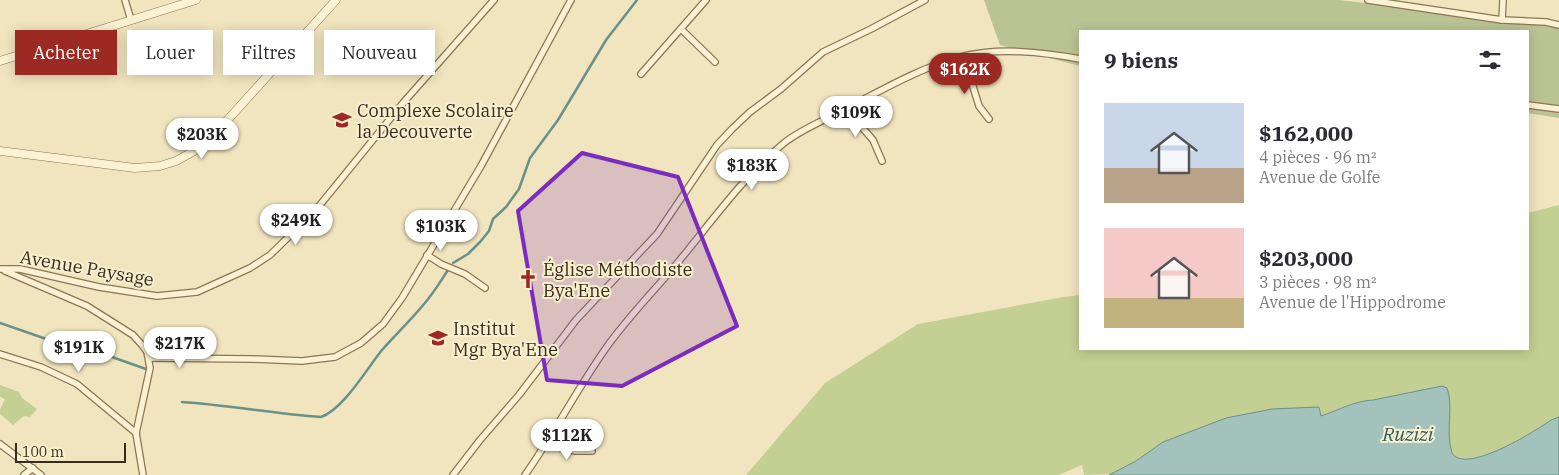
<!DOCTYPE html>
<html lang="fr">
<meta charset="utf-8">
<style>
:root{--surface:#fff;--page:#f7f7f7;--text:#2b2b33;--muted:#7c7c81;--accent:#9d2a22}
body{margin:0;font-family:"IBM Plex Serif",serif;background:var(--page);color:var(--text);height:100vh;display:flex;flex-direction:column;font-size:19px;white-space:nowrap}
*{box-sizing:border-box;margin:0}
p{font-size:16px;color:var(--muted)}
.icon{flex:none;width:28px;height:28px;fill:none;stroke:currentColor;stroke-width:2;stroke-linecap:round;stroke-linejoin:round}
.map{position:relative;flex:1;overflow:hidden}
.drawer{position:absolute;left:1079px;top:30px;width:450px;height:320px;display:flex;flex-direction:column;background:var(--surface);border-radius:0px;box-shadow:0 2px 12px #0003}
.drawer>*{flex:none}
.banner{position:absolute;left:15px;top:30px;width:475px;height:45px;display:flex;gap:10px}
.scale{position:absolute;left:15px;bottom:12px;width:111px;box-sizing:border-box;padding-left:5px;border:2px solid #392c1c;border-top:0;font-size:14px;line-height:18px;white-space:nowrap;color:#392c1c;-webkit-text-stroke:4px #f8efcf;paint-order:stroke}
.price{position:absolute;translate:-50% -42px;padding:0 11px;border-radius:18px;background:#fff;color:#222;font-size:16px;line-height:32px;filter:drop-shadow(0 1px 2px #0008)}
.price::after{content:'';position:absolute;left:50%;top:30px;width:15px;height:11px;margin-left:-8px;background:inherit;clip-path:polygon(0 0,100% 0,50% 100%)}
.price.current{background:var(--accent);color:#fff}
ul{padding:0;list-style:none}
li{display:flex;align-items:center;gap:15px;height:125px;padding:0 25px}
li span{display:grid;place-items:center;flex:none;width:140px;height:100px;border-radius:0px;color:#555}
li>.icon{margin-inline-start:auto}
span .icon{width:60px;height:60px;fill:#fffc;stroke-width:1}
li b{font-size:21px}
h2{display:flex;justify-content:space-between;align-items:center;height:60px;padding:0 25px;font-size:21px}
.pill{padding:0 18px;border-radius:0px;background:var(--surface);box-shadow:0 2px 12px #0003;font-size:18px;line-height:45px}
.pill.current{background:var(--accent);color:#fff}
.map>svg:first-child{display:block}
.green{fill:#c4cf93}
.cemetery{fill:#bac393}
.water{fill:#a3c2bb;stroke:#699189}
.lines{fill:none;stroke-linecap:round;stroke-linejoin:round}
.stream{stroke:#699189;stroke-width:2.5}
.minor-casing{stroke:#8b7656;stroke-width:8}
.tertiary-casing{stroke:#8b7656;stroke-width:9}
.minor{stroke:#fbf2d3;stroke-width:5.5}
.tertiary{stroke:#fbf2d3;stroke-width:8}
.marked{fill:#7b2cbf;fill-opacity:0.2;stroke:#7b2cbf;stroke-width:4;stroke-linejoin:round}
.labels{text-anchor:middle;dominant-baseline:central;stroke-width:4;stroke-linejoin:round;paint-order:stroke}
.poi-label{font-size:18px;fill:#392c1c;stroke:#f8efcf;text-anchor:start}
.street-label{font-size:18px;fill:#392c1c;stroke:#f8efcf}
.water-label{font-size:19px;font-style:italic;fill:#2a5a5a;stroke:#f8efcf}
</style>
<div class="map">
<svg width="1559" height="475" viewBox="0 0 1559 475">
<rect width="100%" height="100%" fill="#f1e5bf"/>
<!-- green -->
<g class="green">
<path d="M1559 205V417L1551 420C1533 434 1480 475 1457 462 1448 454 1450 435 1448 425L1373 400C1353 401 1338 410 1321 416L1319 407 1296 409 1163 442 1136 461 1113 474 1084 475 1082 465 1059 475H746L825 383 918 324 1063 297 1080 295V349H1528V213Z"/>
<polygon points="0,385 19,392 22,398 37,409 30,417 24,416 13,425 0,414 0,410 5,399 0,397"/>
</g>
<!-- cemetery -->
<polygon class="cemetery" points="984,0 1339,0 1485,17 1559,21 1559,118 1528,113 1528,31 1080,31 1080,66 1000,45"/>
<!-- water -->
<path class="water" d="M1442 386 1447 388C1454 406 1445 432 1452 453 1465 475 1534 432 1551 420L1559 417V475H1109L1136 461 1163 442 1226 418 1272 409 1319 407 1321 416C1339 410 1354 401 1373 400Z"/>
<g class="lines">
<!-- stream -->
<g class="stream">
<polyline points="453,263 468,254 480,242 489,231 493,219 506,207 519,189 530,158 558,120 606,40 637,0"/>
<polyline points="0,323 52,341 109,356 146,369"/>
<path d="M182 402C229 405 274 414 321 417 343 410 368 367 382 350 396 334 411 320 424 304 433 294 440 282 448 270"/>
</g>
<!-- minor casing -->
<g class="minor-casing">
<g id="minor">
<polyline points="125,0 131,20"/>
<polyline points="1368,0 1502,20 1546,22 1559,25"/>
<polyline points="1502,20 1503,0"/>
<polyline points="681,29 715,62"/>
<polyline points="953,60 971,80 979,106 989,119"/>
<polyline points="641,74 706,0"/>
<polyline points="1528,105 1559,109"/>
<polyline points="846,109 873,140 882,161"/>
<polyline points="427,255 441,264 465,274 485,288"/>
<polyline points="0,269 20,269 99,287 157,296 197,292 250,268 270,255 315,211 403,103 494,0"/>
<polyline points="5,271 87,306 133,335 142,345 147,352 150,368 136,433 143,475"/>
<polyline points="0,354 41,367 77,384 136,433"/>
<polyline points="149,358 252,359 302,361 335,357 361,343 383,324 402,298 481,166 571,0"/>
<polyline points="0,444 41,475"/>
<polyline points="547,444 575,451 592,451"/>
<polyline points="24,475 33,468"/>
<polyline points="453,475 480,440 519,395 576,320 657,234 717,145 732,129 750,112 781,89 823,52 871,29 925,0"/>
<path d="M525 475C554 434 577 389 606 348 628 317 655 290 679 261 712 221 744 176 784 143 803 128 826 120 847 108 884 89 920 68 960 57 999 47 1042 52 1080 59"/>
</g>
</g>
<!-- tertiary casing -->
<g class="tertiary-casing">
<g id="tertiary">
<polyline points="0,61 196,0"/>
<polyline points="0,151 135,168 160,166 176,161 205,145 336,0"/>
</g>
</g>
<!-- minor -->
<use href="#minor" class="minor"/>
<!-- tertiary -->
<use href="#tertiary" class="tertiary"/>
</g>
<!-- marked area -->
<path class="marked" d="M582 153 678 177 737 326 622 386 547 380 518 211Z"/>
<!-- icons -->
<defs>
<g id="school-bare" transform="scale(1.5)"><path d="M0-5L7-2L0 1L-7-2ZM-4 1L0 2.5L4 1V4Q0 6-4 4Z" fill="#9d2a22" stroke="#f8efcf" stroke-width="2.5" paint-order="stroke"/></g>
<g id="church-bare" transform="scale(1.5)"><path d="M-1.2-6h2.4v3.5h3.3v2.4h-3.3V6h-2.4V-.1h-3.3v-2.4h3.3Z" fill="#9d2a22" stroke="#f8efcf" stroke-width="2.5" paint-order="stroke"/></g>
</defs>
<g fill-rule="evenodd">
<use href="#school-bare" x="342" y="120"/>
<use href="#church-bare" x="528" y="279"/>
<use href="#school-bare" x="438" y="338"/>
</g>
<g class="labels">
<!-- poi labels -->
<g class="poi-label">
<text x="357" y="110">Complexe Scolaire<tspan x="357" dy="21">la Decouverte</tspan></text>
<text x="543" y="269">Église Méthodiste<tspan x="543" dy="21">Bya'Ene</tspan></text>
<text x="453" y="328">Institut<tspan x="453" dy="21">Mgr Bya'Ene</tspan></text>
</g>
<!-- street labels -->
<g class="street-label">
<text transform="translate(87 268) rotate(10)">Avenue Paysage</text>
</g>
<!-- water labels -->
<g class="water-label">
<text x="1408" y="434">Ruzizi</text>
</g>
</g>
</svg>
<div class="scale">100 m</div>
<b class="price current" style="left:965px;top:95px">$162K</b>
<b class="price" style="left:856px;top:138px">$109K</b>
<b class="price" style="left:202px;top:160px">$203K</b>
<b class="price" style="left:752px;top:191px">$183K</b>
<b class="price" style="left:296px;top:246px">$249K</b>
<b class="price" style="left:441px;top:252px">$103K</b>
<b class="price" style="left:180px;top:369px">$217K</b>
<b class="price" style="left:79px;top:373px">$191K</b>
<b class="price" style="left:567px;top:461px">$112K</b>
<div class="banner">
<a class="pill current">Acheter</a>
<a class="pill">Louer</a>
<a class="pill">Filtres</a>
<a class="pill">Nouveau</a>
</div>
<section class="drawer">
<h2>9 biens<svg class="icon" aria-label="filters" viewBox="0 0 24 24"><path d="M4 7h16M4 17h16"/><circle cx="9" cy="7" r="2"/><circle cx="15" cy="17" r="2"/></svg></h2>
<ul>
<li><span style="background:linear-gradient(#c9d6e8 65%,#b9a48a 0)"><svg class="icon" aria-label="home" viewBox="0 0 24 24"><path d="M3 11l9-7 9 7M6 9v11h12V9"/></svg></span><div><b>$162,000</b><p>4 pièces · 96 m²</p><p>Avenue de Golfe</p></div></li>
<li><span style="background:linear-gradient(#f6c9c9 70%,#c2b280 0)"><svg class="icon" aria-label="home" viewBox="0 0 24 24"><path d="M3 11l9-7 9 7M6 9v11h12V9"/></svg></span><div><b>$203,000</b><p>3 pièces · 98 m²</p><p>Avenue de l'Hippodrome</p></div></li>
</ul>
</section>
</div>
